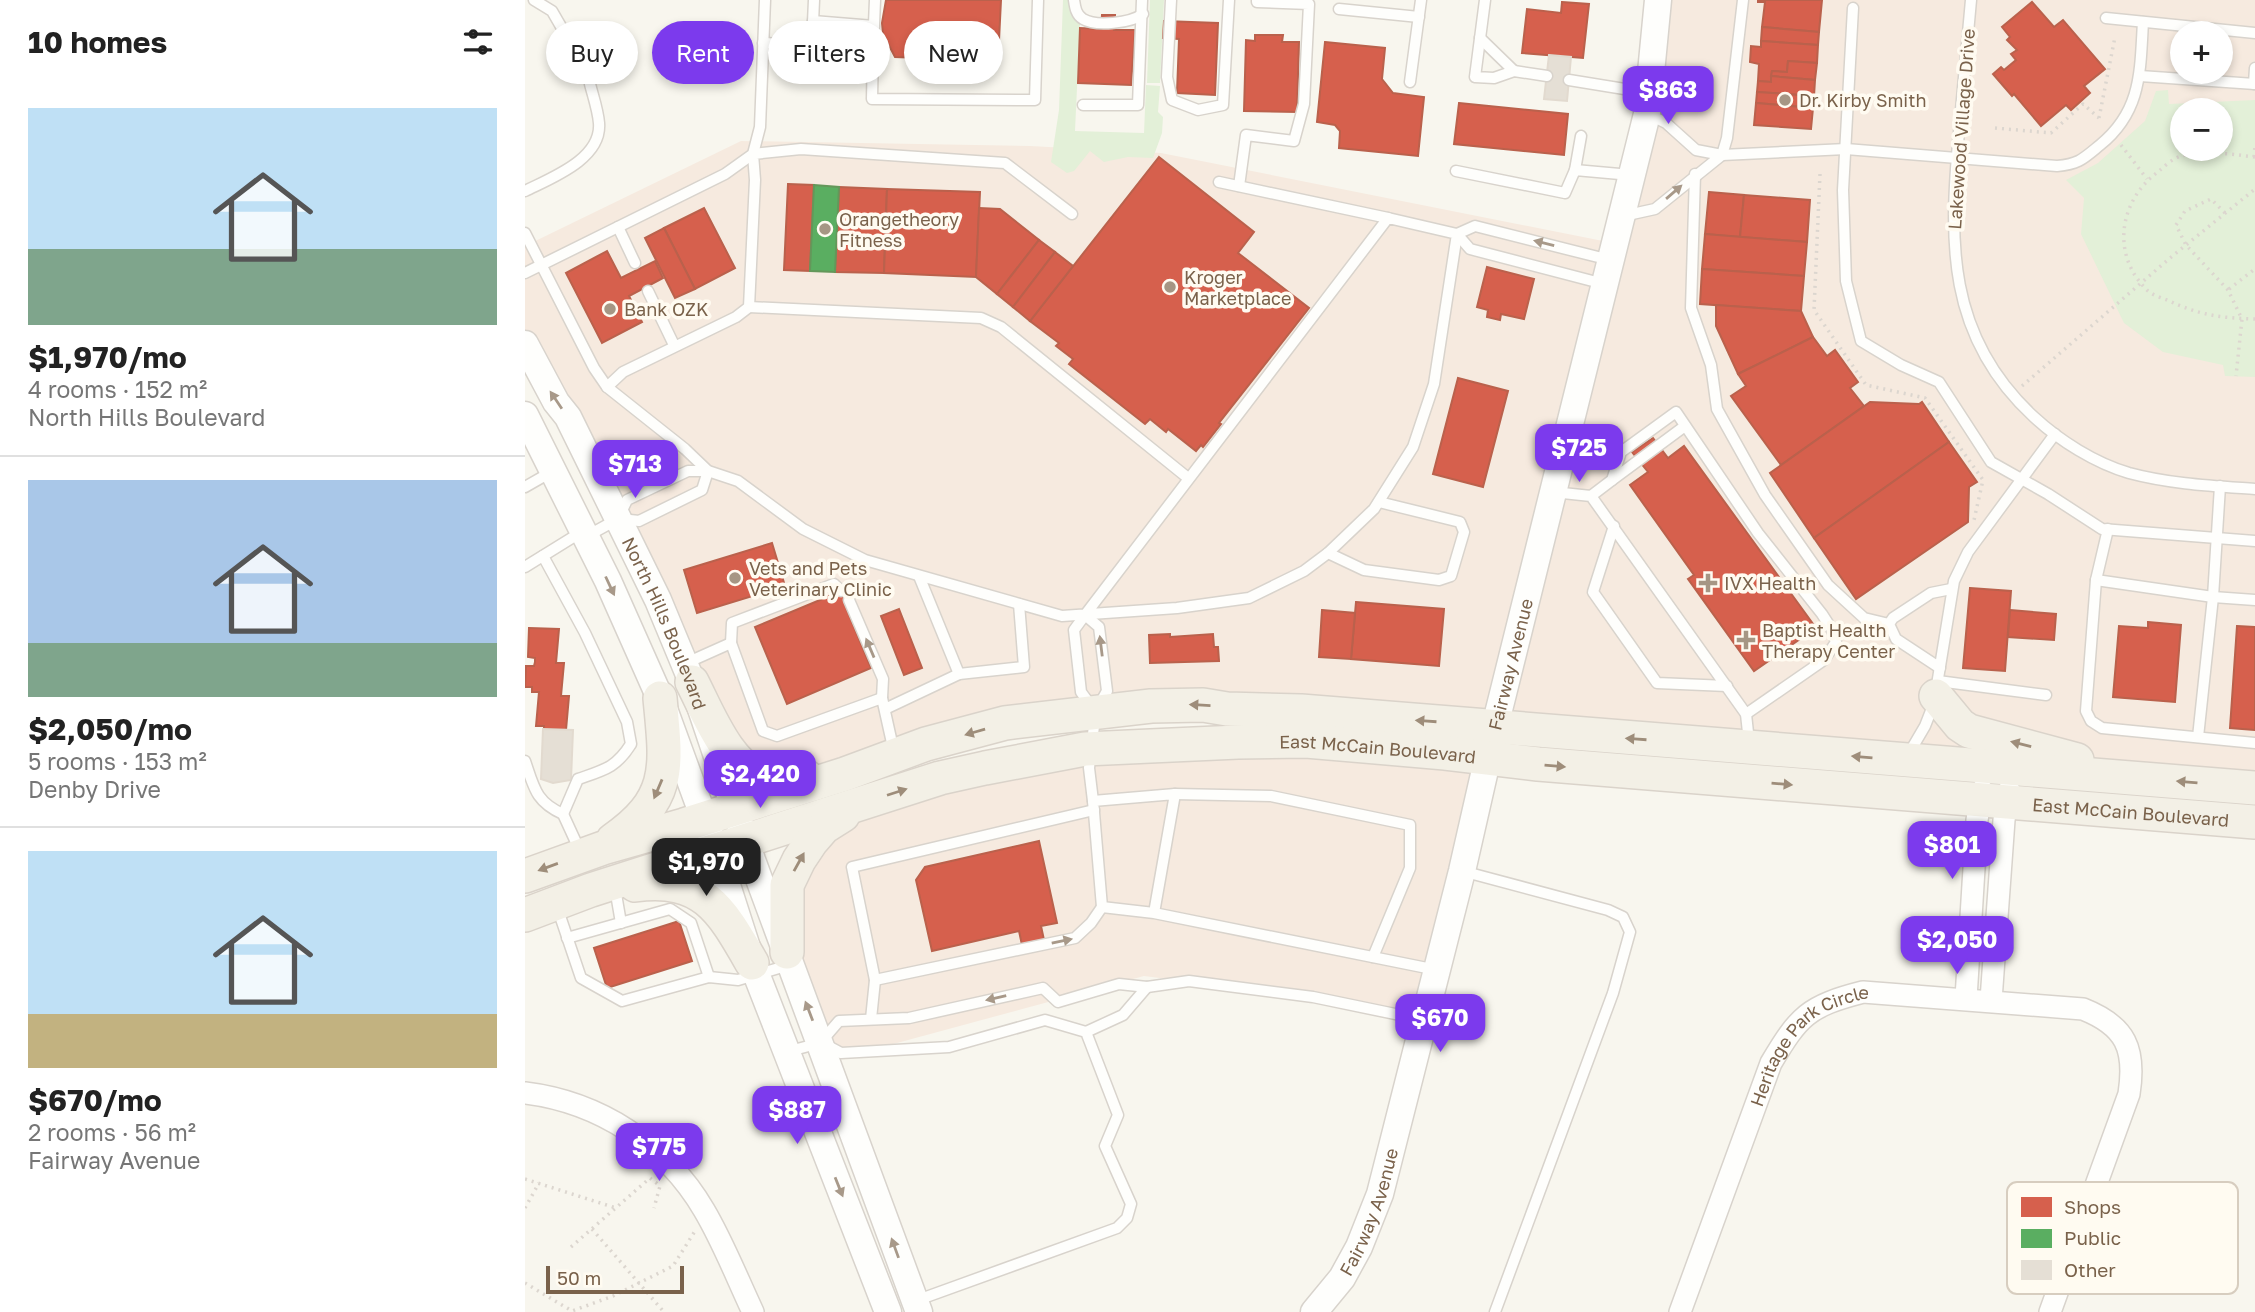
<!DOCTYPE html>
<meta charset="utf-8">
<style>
:root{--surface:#fff;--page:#f2f2f2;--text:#222;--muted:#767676;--line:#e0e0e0;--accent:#7c3aed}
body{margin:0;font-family:"Golos Text",sans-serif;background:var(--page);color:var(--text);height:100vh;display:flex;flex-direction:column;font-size:26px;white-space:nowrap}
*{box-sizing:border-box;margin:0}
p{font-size:23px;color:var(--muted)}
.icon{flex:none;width:38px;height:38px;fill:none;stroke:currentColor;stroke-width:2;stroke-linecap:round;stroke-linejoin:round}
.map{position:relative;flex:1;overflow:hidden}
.drawer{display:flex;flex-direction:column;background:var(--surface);width:525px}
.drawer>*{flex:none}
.top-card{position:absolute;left:21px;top:21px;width:665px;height:63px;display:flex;gap:14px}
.fabs{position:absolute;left:1645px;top:21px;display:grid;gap:14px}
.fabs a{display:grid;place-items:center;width:63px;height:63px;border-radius:50%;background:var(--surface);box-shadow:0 4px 10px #0003;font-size:35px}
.scale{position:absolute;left:21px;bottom:18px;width:138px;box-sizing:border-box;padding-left:7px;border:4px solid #7a624b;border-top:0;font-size:19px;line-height:24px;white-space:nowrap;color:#7a624b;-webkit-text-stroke:5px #fffbf1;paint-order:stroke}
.price{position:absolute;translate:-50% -60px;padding:0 16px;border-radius:14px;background:var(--accent);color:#fff;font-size:23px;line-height:46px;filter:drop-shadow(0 2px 4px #0008)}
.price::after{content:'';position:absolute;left:50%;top:42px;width:21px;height:16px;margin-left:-10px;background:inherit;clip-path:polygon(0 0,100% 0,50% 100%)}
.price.on{background:#222;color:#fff}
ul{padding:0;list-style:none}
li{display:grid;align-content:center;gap:14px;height:371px;padding:0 28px}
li+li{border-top:2px solid var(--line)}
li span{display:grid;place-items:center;height:217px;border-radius:0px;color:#555}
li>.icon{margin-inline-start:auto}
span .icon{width:126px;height:126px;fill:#fffc;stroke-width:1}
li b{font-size:30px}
h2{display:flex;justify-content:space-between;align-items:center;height:84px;padding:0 28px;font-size:30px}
.chip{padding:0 24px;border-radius:32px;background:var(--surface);box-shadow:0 4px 10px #0003;font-size:24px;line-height:63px}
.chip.on{background:var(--accent);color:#fff}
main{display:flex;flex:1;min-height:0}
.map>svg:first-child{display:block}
.commercial{fill:#f6eadf;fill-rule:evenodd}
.green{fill:#e3f0d8;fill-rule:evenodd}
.shops{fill:#d6604d;stroke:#ba614c;stroke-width:2}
.public{fill:#5aae61;stroke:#64975a;stroke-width:2}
.building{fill:#e5dfd5;stroke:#e2dacf;stroke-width:2}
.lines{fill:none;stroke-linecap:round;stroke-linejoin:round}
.service-casing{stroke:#d8d3cc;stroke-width:13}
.minor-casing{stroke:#d8d3cc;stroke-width:24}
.tertiary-casing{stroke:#d8d3cc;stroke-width:29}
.primary-casing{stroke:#dad3ca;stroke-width:36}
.path{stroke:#dcd6cf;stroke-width:3.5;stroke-dasharray:2 5;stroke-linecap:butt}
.service{stroke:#fefefc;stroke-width:10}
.minor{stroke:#fefefc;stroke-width:21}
.tertiary{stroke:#fefefc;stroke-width:26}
.primary{stroke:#f3f0e6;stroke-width:33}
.oneway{fill:#a89989}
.oneway2{fill:#9e8d7a}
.poi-dot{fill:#a69684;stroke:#fffbf1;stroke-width:2.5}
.labels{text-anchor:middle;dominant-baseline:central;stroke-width:7;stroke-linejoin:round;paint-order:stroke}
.poi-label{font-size:18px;fill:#7a624b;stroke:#fffbf1;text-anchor:start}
.street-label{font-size:18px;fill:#7a624b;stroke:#fffbf1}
.key{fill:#fffbf1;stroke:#d7cdbf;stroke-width:2}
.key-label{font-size:19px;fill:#7a624b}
</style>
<main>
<section class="drawer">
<h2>10 homes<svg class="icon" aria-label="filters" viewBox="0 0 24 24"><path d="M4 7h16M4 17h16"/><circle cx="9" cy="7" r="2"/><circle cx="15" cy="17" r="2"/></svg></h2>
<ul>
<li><span style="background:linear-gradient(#bfe0f5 65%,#7fa58c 0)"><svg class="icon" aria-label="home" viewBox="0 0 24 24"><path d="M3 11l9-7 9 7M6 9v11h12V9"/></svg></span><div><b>$1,970/mo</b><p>4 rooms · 152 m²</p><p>North Hills Boulevard</p></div></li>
<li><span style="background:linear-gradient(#a9c7e8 75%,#7fa58c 0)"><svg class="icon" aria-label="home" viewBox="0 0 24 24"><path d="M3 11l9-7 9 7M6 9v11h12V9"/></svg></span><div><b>$2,050/mo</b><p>5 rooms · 153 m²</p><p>Denby Drive</p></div></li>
<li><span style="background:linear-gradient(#bfe0f5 75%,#c2b280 0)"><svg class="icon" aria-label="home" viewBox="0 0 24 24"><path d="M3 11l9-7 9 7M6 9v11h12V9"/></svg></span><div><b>$670/mo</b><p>2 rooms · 56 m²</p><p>Fairway Avenue</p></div></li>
</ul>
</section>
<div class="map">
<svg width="1730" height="1312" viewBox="0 0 1730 1312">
<rect width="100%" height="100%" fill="#f8f6ee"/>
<!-- commercial -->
<g class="commercial">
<path d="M1133 0H1730V788L578 711 244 779 203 749 0 345V246L216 141 505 146 636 153 1088 243ZM1657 33H1696V72H1657ZM1657 110H1696V149H1657Z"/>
<polygon points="531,755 962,758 901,1012 619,976 302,1062 266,965 274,860 299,827"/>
</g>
<!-- green -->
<g class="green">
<polygon points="538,0 545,0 546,12 555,23 550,131 619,133 621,85 635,86 633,112 638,117 637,133 628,158 603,157 579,162 565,151 549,171 542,173 526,162 534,110"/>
<polygon points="625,0 639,0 635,83 622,83"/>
<path d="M1643 90 1644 104 1730 100V377L1700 376 1698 365 1638 352 1599 323 1556 234 1559 198 1541 180 1573 163 1620 121 1631 91ZM1657 110H1696V149H1657Z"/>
</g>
<!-- shops -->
<g class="shops">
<polygon points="361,0 476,0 473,61 370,57 358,34 357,23"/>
<polygon points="1233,0 1297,0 1294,32 1237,27 1240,2 1233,2"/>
<polygon points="1037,2 1064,4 1058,58 997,53 1002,9 1036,13"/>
<polygon points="1507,2 1529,27 1538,20 1580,69 1559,86 1565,93 1546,110 1541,105 1516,126 1489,94 1487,96 1468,74 1476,67 1479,70 1491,60 1486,54 1492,50 1482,40 1485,37 1477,27"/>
<polygon points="577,15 590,15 589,30 610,30 606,85 553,83 555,28 576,29"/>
<polygon points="639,21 693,23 690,95 652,93 654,39 638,38"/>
<polygon points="1237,27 1294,32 1293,45 1236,41"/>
<polygon points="730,35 758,35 757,42 774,42 772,112 719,111 721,40 730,41"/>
<polygon points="1236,41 1293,45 1292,63 1263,61 1262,72 1247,71 1246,82 1233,81 1234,64 1225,62 1226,46 1236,47"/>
<polygon points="800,42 860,48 857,79 868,93 899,97 893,156 814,148 815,131 810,125 792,122"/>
<polygon points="1263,61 1292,63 1290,80 1246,76 1247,71 1262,72"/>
<polygon points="1246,76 1290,80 1289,96 1232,92 1233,81 1246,82"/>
<polygon points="1232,92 1289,96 1288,108 1231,103"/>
<polygon points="934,103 1043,114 1039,155 929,144"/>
<polygon points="1231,103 1288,108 1286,129 1229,125"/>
<polygon points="634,157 729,232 713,253 784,308 694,423 696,424 678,447 676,445 671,451 643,429 641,432 625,419 620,424 544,364 548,359 531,346 534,343 505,321"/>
<polygon points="263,184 289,185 285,271 259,270"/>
<polygon points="314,187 362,189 359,273 310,272"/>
<polygon points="362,189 455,192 451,277 359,273"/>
<polygon points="1184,192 1219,195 1215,237 1180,234"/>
<polygon points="1219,195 1285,200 1282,242 1215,237"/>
<polygon points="179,208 210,268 170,289 139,228"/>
<polygon points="454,208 475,209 514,240 472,294 451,277"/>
<polygon points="139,228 170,289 150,298 120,238"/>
<polygon points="1180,234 1282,242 1279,276 1177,269"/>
<polygon points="514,240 530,252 488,307 472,294"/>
<polygon points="82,251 96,278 130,261 138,278 104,296 117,322 77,343 41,273"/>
<polygon points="530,252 548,266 505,321 488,307"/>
<polygon points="962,267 1009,279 999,319 976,314 975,320 962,317 963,310 952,307"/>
<polygon points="1177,269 1279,276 1276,311 1175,304"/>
<polygon points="1191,305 1276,311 1288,337 1213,374 1191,326"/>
<polygon points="1288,337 1302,356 1310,350 1333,382 1325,388 1339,406 1256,465 1206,396 1221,386 1213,374"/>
<polygon points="933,378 983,391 958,487 908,474"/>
<polygon points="1345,402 1394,404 1397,402 1424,442 1289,538 1245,473"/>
<polygon points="1128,438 1143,458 1159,446 1291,628 1229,671 1163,579 1169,575 1105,485 1123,472 1107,452"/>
<polygon points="1424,442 1452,482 1444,487 1443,522 1331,599 1289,538"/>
<polygon points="247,543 260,586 172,613 159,570"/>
<polygon points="1445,588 1486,591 1480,671 1438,668"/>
<polygon points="319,590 327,598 320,605 346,668 262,704 230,627"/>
<polygon points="831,602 919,609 914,666 826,659"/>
<polygon points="374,609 397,668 379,675 356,616"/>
<polygon points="797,610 830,613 826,659 794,657"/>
<polygon points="1485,610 1531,614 1529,640 1483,637"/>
<polygon points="1623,622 1656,625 1650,702 1588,697 1594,626 1623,628"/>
<polygon points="1712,626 1730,627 1730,730 1705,728"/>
<polygon points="4,628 34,629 31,663 39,663 36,696 44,696 41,730 19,729 19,726 11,726 14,692 7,692 7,687 0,687 1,666 9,666 10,662 10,658 3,657"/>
<polygon points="645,634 645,637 688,634 689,647 693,647 694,661 625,663 624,635"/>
<polygon points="514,841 532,923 516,926 519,940 497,945 494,931 407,951 391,880 400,867"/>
<polygon points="154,921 167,961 82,988 69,948"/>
</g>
<!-- public -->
<polygon class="public" points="289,185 314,187 310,272 285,271"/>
<!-- building -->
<g class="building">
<polygon points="1024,55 1046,57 1042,101 1019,99"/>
<polygon points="18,729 48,730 46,780 28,783 16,779"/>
</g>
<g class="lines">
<!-- service casing -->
<g class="service-casing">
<g id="service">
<polyline points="9,0 27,11 38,30"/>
<path d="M549 0C550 7 551 15 558 19 571 27 606 23 618 14"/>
<polyline points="646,0 642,77 647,100 673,110 698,105 704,0"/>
<polyline points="960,0 950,77 969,78 989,71 1022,76"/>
<path d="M1446 0C1442 44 1438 88 1434 132 1424 241 1421 336 1509 417 1535 441 1570 463 1604 473 1645 484 1688 486 1730 489"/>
<polyline points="1328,8 1318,190 1321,281 1336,341 1376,365 1414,382 1466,462 1523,494 1577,529 1730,541"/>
<polyline points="814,9 894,17"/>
<polyline points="1581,18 1730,33"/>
<polyline points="288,21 349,26"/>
<polyline points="955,38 989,71"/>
<polyline points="238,43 348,48 347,99 510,100 513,0"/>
<polyline points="287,45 289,0"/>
<polyline points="348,48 350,0"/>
<polyline points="1615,76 1730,84"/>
<polyline points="1044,80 1124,93"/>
<polyline points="885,82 896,0"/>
<polyline points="1729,84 1730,68"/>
<polyline points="558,105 613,105 617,0"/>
<path d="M1123 114 1141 123 1171 150 1197 155 1321 149 1532 166C1554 164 1558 159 1575 145 1617 111 1615 71 1618 22"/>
<polyline points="1050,170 1056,136"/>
<polyline points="931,171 1040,193 1050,170 1106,175"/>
<polyline points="1170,174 1166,308 1186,365 1192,409 1240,495 1303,585 1339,618 1364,624"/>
<polyline points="694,182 863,218"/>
<polyline points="714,186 721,135 769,141 779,104 784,4 732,2 732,0"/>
<path d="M0 191C26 178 77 159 74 123 73 110 68 96 65 84"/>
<polyline points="1098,216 1130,209 1197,155 1202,138 1218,0"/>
<polyline points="93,227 110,263"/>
<polyline points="0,233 69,368 82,387 160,449 183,471 213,481 278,529 340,560 537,616 652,608 724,598 779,571 803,553 849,509 888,447 909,384 932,234 863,218 560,615"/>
<polyline points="0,273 200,174 228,154 235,127 240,0"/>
<polyline points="1079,284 945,249 932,234 950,226 1085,260"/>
<polyline points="123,291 149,345"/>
<polyline points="224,307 456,318 476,327 663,478"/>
<polyline points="82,387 98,372 211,317 224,307 230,180 228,154 276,149 480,163 547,214"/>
<polyline points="1087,480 1160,426"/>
<polyline points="0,487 28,471"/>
<polyline points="1028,492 1066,496 1221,714 1224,742"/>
<polyline points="1066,496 1087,480 1096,452 1151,412 1233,533 1297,614 1306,628 1311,642 1299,660 1221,714"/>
<polyline points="1089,526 1068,592 1132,683 1202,686"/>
<polyline points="1583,529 1571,580 1561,711 1566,721 1577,728 1730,743"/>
<polyline points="62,536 93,519 102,500 163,471 183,471 177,490 114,521 96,519"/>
<polyline points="803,553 839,570 914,580 926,576 939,532 935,522 854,502"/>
<path d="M18 556 60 633 102 722 106 744C91 768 79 770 53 779L38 814"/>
<polyline points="0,567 58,531"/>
<polyline points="394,576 434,674"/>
<polyline points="1571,580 1688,597 1730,600"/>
<polyline points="324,600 358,679 357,698"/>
<polyline points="206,643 207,623 309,584 316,591"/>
<polyline points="159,664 206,643 238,731 252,736 357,698 369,752"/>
<polyline points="1415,668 1371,639 1364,624 1368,618 1406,593 1426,589"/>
<polyline points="1413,681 1521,695"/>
<polyline points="567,707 556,692 549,630 560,615 574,627 582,691 571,711 566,749 564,768 568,801"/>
<polyline points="360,709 434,674 499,667 494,604"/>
<polyline points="1673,737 1688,597 1695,486"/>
<polyline points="1383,755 1400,726 1409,703 1429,581 1443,552 1530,434"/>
<path d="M0 761C9 788 11 802 38 814L55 851"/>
<polyline points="650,794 746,796 885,825 885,868 848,957"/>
<polyline points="937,871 1083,910 1098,917 1105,932 1088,993 970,1312"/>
<polyline points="90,888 96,923"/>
<polyline points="32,907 56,978 97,1001 184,977 213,980 264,965"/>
<polyline points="629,913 577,907 568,801 650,794 629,913 912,970"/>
<polyline points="42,938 145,909 166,923 184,977"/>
<polyline points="350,980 550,938 566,923 577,907"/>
<polyline points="346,1019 350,980 327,867 569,810"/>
<polyline points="561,1032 598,1015 622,987"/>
<polyline points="301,1045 316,1053 424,1047 520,1020 561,1032 593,1115 580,1146 606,1204 602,1218 592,1228 390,1301"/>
<polyline points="261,1052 295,1043 314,1021 384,1018 518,988 533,1002 594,984 622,987 664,981 788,997 899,1020"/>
</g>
</g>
<!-- minor casing -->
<g class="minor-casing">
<g id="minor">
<polyline points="1441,998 1452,820 1457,790"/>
<polyline points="1466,1000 1479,820 1484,790"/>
<path d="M0 1093C74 1102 141 1145 179 1210 198 1242 212 1278 228 1312"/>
<path id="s1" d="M1155 1312 1246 1063C1274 1016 1283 1006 1338 992L1558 1009C1601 1026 1611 1049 1604 1094L1525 1312"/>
</g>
</g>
<!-- tertiary casing -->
<g class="tertiary-casing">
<g id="tertiary">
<path id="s2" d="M0 344 31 402 43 417 133 600 167 682 227 860 394 1312"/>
<polyline points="0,415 83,581 135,698 191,851 227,963 363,1312"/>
<path id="s3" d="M789 1312 817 1278 834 1247 855 1194 937 871 970 726 1122 114 1133 0"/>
</g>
</g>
<!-- primary casing -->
<g class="primary-casing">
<g id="primary">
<path d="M167 682C183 713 205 772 243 779 255 781 270 778 282 777"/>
<polyline points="1411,696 1435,725 1444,731 1552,760"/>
<path d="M88 840C149 798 141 764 135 698"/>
<polyline points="0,876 78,848 159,825 320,774 401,744 480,723 626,706 678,705 702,709 776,711 1730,788"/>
<path d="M110 885C179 876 197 911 227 963"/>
<path id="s4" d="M0 915 66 890 415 778 460 768 560 749 713 742 781 741 920 753 1013 764 1730 822"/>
<polyline points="262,952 262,885 274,860 286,842 299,827 318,815"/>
</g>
</g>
<!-- path -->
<g class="path">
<polyline points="1574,118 1590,37"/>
<polyline points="1470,128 1526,133 1558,104 1574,118"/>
<polyline points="1596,145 1622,179"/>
<polyline points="1729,157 1730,146"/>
<path d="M1730 157C1704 154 1681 150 1656 156 1648 158 1640 166 1634 171 1594 200 1585 255 1623 291 1628 295 1636 298 1642 300 1674 315 1695 318 1730 319"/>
<polyline points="1295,174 1289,310 1341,385 1400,398 1458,480 1449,520"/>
<polyline points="1700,213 1686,199 1660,211 1651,225 1661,245 1703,290 1717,319 1711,376"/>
<polyline points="1704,289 1730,269"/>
<polyline points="1497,386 1645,258 1730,189"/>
<polyline points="0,1179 91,1208"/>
<polyline points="0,1208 14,1183"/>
<polyline points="67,1229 139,1312"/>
<polyline points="46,1247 125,1178 135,1186 129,1208"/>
<polyline points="0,1283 47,1311 88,1296 148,1266 170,1231"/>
</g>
<!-- service -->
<use href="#service" class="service"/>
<!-- minor -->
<use href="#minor" class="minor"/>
<!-- tertiary -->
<use href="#tertiary" class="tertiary"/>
<!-- primary -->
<use href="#primary" class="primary"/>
</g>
<!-- one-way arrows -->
<defs><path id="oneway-solid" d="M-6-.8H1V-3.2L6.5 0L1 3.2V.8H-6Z" transform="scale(1.75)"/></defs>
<g class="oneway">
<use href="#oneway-solid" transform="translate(1149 192) rotate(-41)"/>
<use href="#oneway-solid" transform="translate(1019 243) rotate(-166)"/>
<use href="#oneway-solid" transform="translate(31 400) rotate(-124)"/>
<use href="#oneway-solid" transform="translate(85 586) rotate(65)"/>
<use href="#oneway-solid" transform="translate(576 646) rotate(-97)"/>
<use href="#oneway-solid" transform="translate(345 648) rotate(-113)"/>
<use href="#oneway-solid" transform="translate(537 941) rotate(-12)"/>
<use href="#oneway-solid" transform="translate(471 998) rotate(167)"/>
<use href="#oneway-solid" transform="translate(284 1011) rotate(-111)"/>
<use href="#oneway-solid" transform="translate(314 1187) rotate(68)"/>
<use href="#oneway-solid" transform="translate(370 1248) rotate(-110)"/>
</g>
<g class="oneway2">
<use href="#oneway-solid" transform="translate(675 705) rotate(-177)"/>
<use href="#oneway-solid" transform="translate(901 721) rotate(-176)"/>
<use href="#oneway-solid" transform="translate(450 732) rotate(164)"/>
<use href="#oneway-solid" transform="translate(1111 739) rotate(-176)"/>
<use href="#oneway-solid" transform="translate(1496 744) rotate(-166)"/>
<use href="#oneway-solid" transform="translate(1337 757) rotate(-175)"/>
<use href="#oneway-solid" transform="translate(1030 766) rotate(5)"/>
<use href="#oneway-solid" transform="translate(1662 782) rotate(-175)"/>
<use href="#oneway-solid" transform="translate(1257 784) rotate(5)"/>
<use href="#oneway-solid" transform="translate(133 789) rotate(113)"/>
<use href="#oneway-solid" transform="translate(372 792) rotate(-18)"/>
<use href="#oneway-solid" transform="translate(274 862) rotate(-61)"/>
<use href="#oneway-solid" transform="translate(23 867) rotate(160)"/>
</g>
<!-- markers -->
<g class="poi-dot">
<circle cx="1260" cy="100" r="7"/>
<circle cx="300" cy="229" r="7"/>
<circle cx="645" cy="287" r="7"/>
<circle cx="85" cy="309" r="7"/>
<circle cx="210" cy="578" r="7"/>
<path d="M1179.5 572.5h7v7h7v7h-7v7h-7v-7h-7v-7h7z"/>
<path d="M1217.5 629.5h7v7h7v7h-7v7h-7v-7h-7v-7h7z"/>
</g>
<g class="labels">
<!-- poi labels -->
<g class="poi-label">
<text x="1274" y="100">Dr. Kirby Smith</text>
<text x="314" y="219">Orangetheory<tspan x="314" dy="21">Fitness</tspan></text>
<text x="659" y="277">Kroger<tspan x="659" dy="21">Marketplace</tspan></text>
<text x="99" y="309">Bank OZK</text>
<text x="224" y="568">Vets and Pets<tspan x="224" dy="21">Veterinary Clinic</tspan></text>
<text x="1199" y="583">IVX Health</text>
<text x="1237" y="630">Baptist Health<tspan x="1237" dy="21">Therapy Center</tspan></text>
</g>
<!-- street labels -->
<g class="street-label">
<text transform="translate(1436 129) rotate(-86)">Lakewood Village Drive</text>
<text stroke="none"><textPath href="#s2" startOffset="313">North Hills Boulevard</textPath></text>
<text stroke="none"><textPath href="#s3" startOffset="682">Fairway Avenue</textPath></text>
<text stroke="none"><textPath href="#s4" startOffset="878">East McCain Boulevard</textPath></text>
<text stroke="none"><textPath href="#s4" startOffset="1634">East McCain Boulevard</textPath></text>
<text stroke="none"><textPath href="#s1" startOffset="306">Heritage Park Circle</textPath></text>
<text stroke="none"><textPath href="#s3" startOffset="116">Fairway Avenue</textPath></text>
</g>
</g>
<!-- legend -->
<rect x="1482" y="1182" width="231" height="112" rx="10" class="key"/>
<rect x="1496" y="1197" width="31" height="20" fill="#d6604d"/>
<rect x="1496" y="1229" width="31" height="19" fill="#5aae61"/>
<rect x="1496" y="1260" width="31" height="20" fill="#e5dfd5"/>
<g class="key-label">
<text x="1539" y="1214">Shops</text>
<text x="1539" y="1245">Public</text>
<text x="1539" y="1277">Other</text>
</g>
</svg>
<div class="fabs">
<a>+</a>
<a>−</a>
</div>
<div class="scale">50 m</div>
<b class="price" style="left:1143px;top:126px">$863</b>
<b class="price" style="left:1054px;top:484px">$725</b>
<b class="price" style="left:110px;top:500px">$713</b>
<b class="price" style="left:235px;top:810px">$2,420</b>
<b class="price" style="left:1427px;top:881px">$801</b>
<b class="price on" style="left:181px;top:898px">$1,970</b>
<b class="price" style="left:1432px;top:976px">$2,050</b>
<b class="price" style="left:915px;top:1054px">$670</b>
<b class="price" style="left:272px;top:1146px">$887</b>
<b class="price" style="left:134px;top:1183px">$775</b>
<div class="top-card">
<a class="chip">Buy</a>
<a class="chip on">Rent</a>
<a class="chip">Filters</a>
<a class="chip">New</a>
</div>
</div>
</main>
